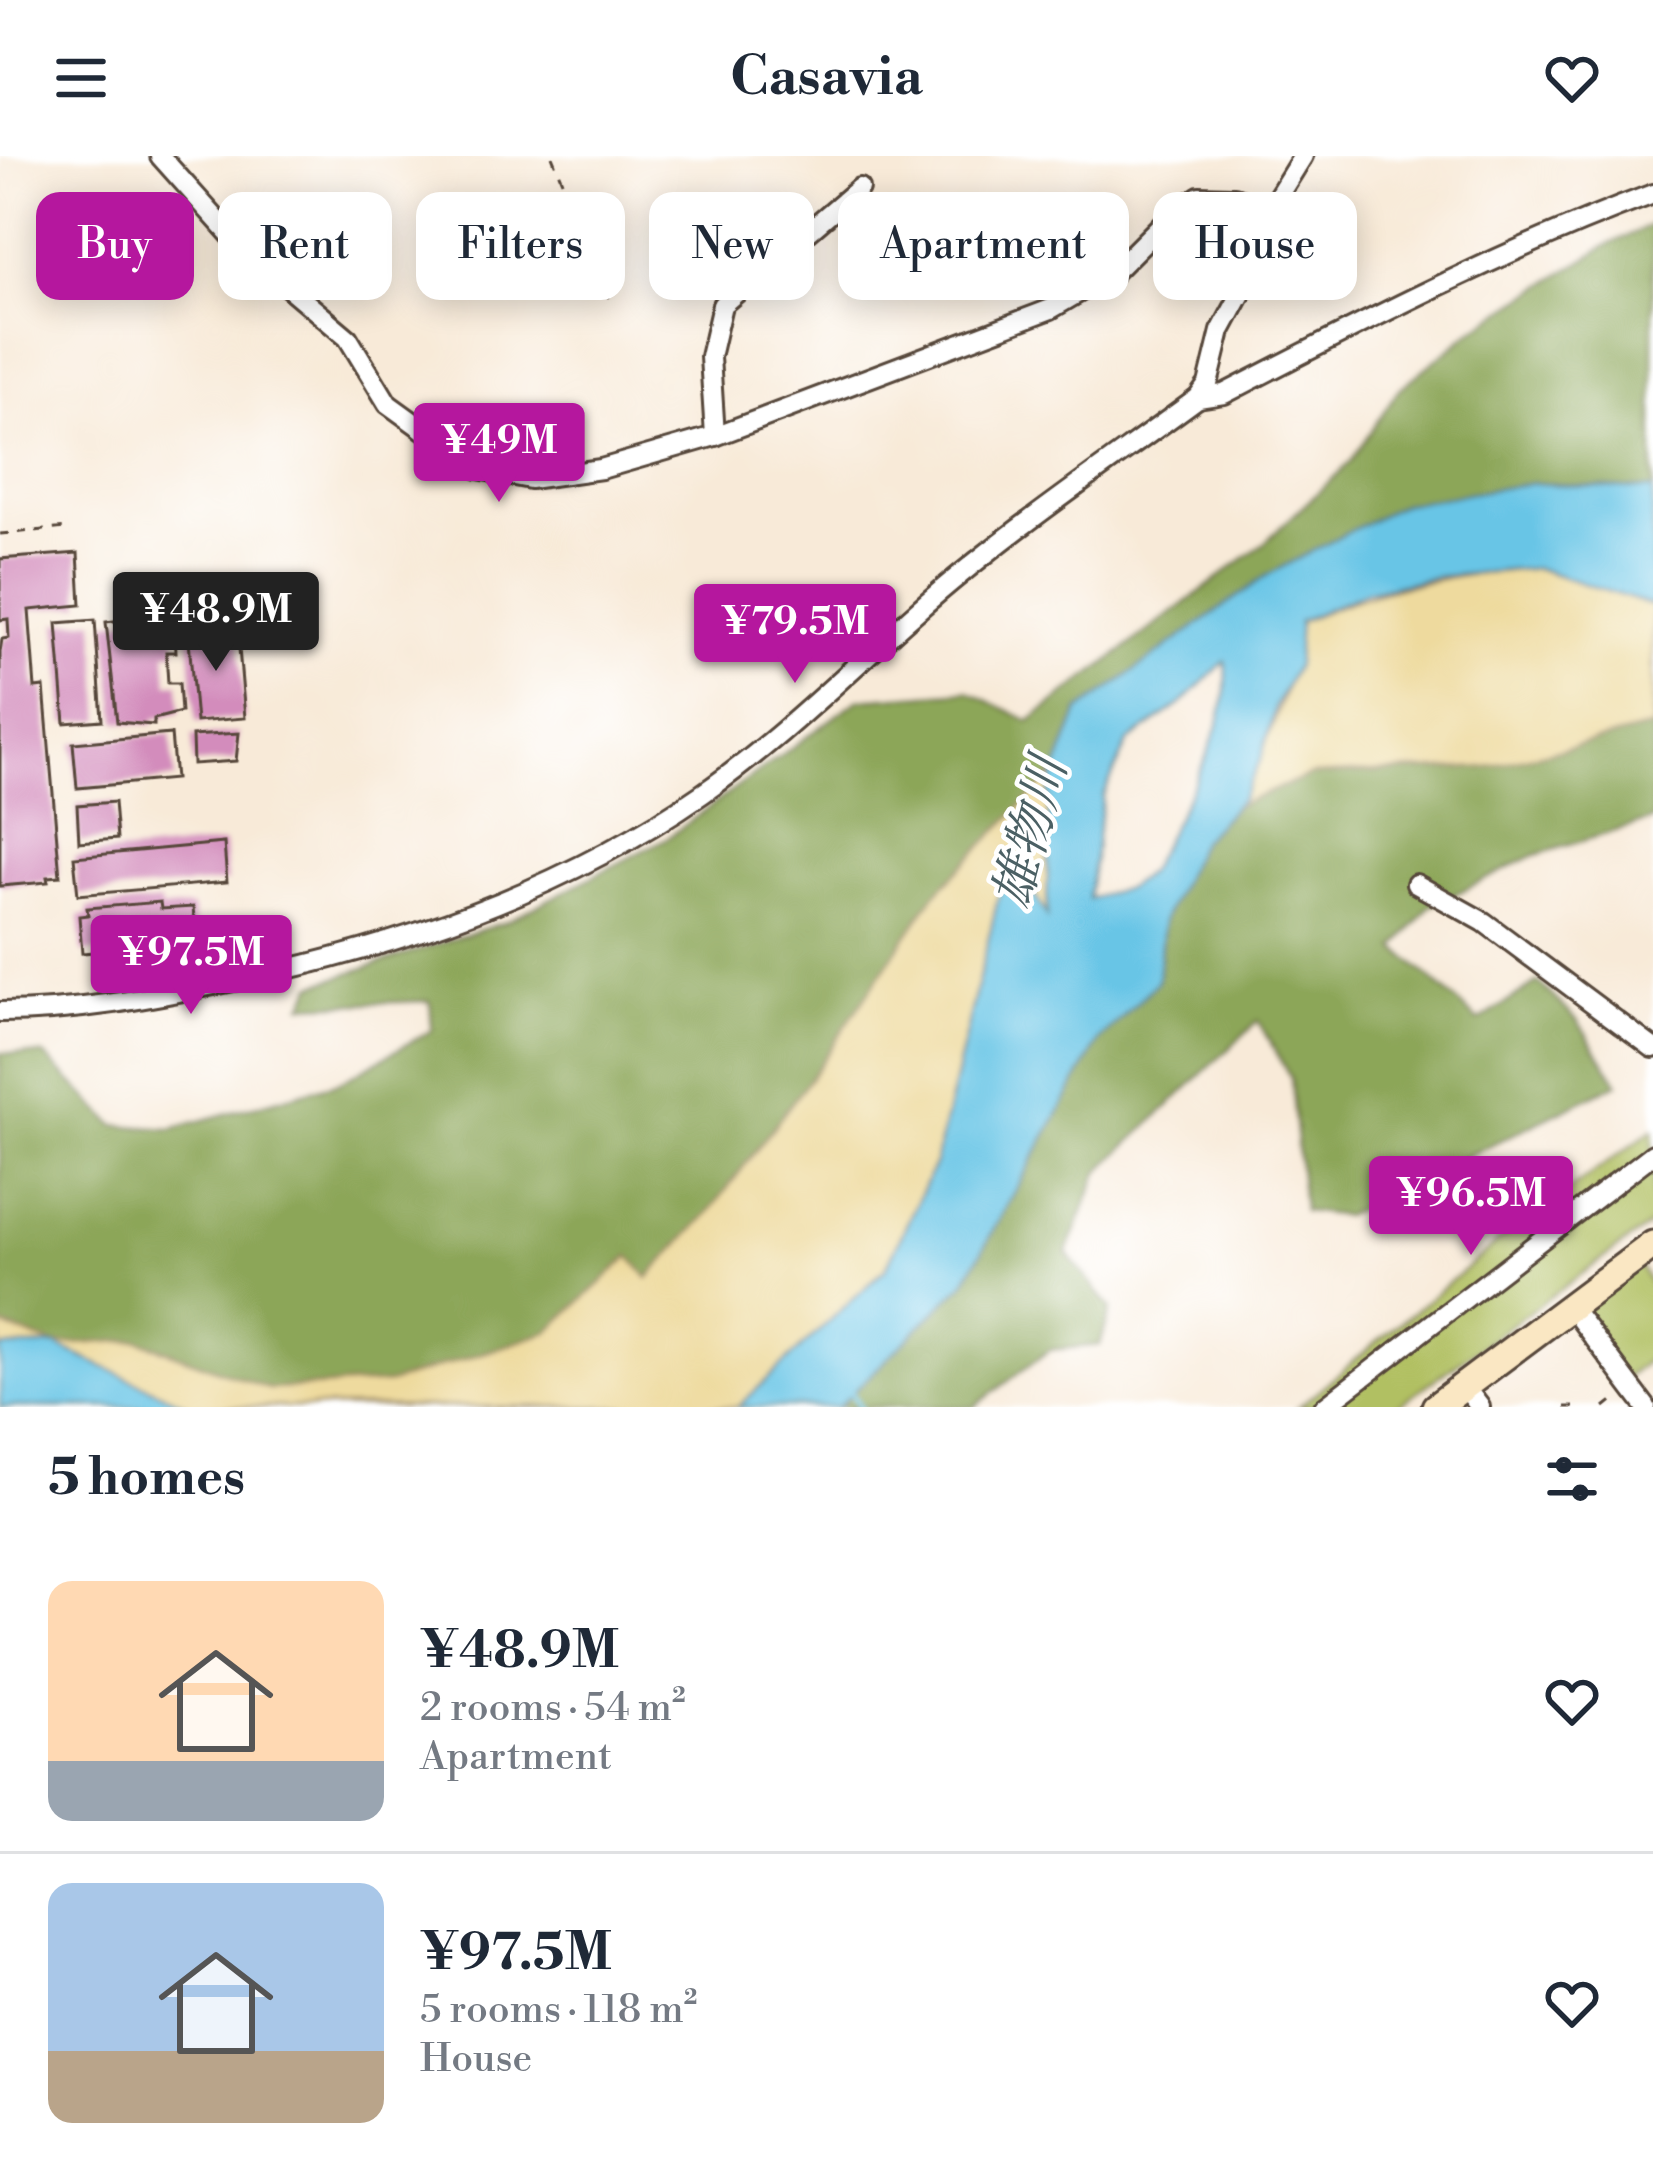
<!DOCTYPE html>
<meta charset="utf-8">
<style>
:root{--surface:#fff;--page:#f2f2f3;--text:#1f2937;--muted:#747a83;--line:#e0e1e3;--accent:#b5179e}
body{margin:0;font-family:"Libre Bodoni","Noto Serif JP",serif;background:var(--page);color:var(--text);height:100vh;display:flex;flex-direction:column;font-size:45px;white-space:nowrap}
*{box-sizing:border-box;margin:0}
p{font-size:39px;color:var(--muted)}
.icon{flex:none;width:66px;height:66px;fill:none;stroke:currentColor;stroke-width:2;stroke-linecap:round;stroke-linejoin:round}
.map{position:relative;height:1251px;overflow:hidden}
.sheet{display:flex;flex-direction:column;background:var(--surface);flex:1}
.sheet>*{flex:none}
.hud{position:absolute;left:36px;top:36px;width:1581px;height:108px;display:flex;gap:24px}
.price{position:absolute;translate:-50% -102px;padding:0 27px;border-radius:12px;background:var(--accent);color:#fff;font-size:39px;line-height:78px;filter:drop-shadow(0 3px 6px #0008)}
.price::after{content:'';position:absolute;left:50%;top:72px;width:36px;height:27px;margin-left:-18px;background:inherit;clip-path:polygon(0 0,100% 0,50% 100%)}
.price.active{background:#222;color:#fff}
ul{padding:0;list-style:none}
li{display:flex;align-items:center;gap:36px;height:300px;padding:0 48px}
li+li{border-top:3px solid var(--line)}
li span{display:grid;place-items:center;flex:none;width:336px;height:240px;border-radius:24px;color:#555}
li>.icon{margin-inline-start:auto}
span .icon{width:144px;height:144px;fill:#fffc;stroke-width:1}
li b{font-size:51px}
h2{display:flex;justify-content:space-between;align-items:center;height:144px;padding:0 48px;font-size:51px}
.tag{padding:0 42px;border-radius:24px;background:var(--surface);box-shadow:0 6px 30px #0003;font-size:42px;line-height:108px}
.tag.active{background:var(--accent);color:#fff}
header{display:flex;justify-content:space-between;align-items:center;height:156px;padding:0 48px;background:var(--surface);font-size:54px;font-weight:700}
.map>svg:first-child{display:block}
.green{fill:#b1c062;stroke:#767540;stroke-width:3}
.forest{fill:#8ca658;stroke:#64683b;stroke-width:3}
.sand{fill:#eeda9e;stroke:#94825e;stroke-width:3}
.water{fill:#68c5e6;stroke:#527882;stroke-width:3;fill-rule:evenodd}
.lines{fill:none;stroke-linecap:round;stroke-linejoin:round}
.stream{stroke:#68c5e6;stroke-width:4.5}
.building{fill:#d38cbc}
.street-casing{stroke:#57473a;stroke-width:24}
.secondary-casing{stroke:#57473a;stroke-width:33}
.path{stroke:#57473a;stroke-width:3;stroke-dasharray:9 9;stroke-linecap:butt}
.street{stroke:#fff;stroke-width:18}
.secondary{stroke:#fae7c3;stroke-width:27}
.labels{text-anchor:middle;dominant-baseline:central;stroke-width:9;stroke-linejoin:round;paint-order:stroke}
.water-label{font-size:51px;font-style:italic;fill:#4b6064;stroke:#fff}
</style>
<header><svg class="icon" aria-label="menu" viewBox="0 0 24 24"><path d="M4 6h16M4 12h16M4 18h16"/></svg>Casavia<svg class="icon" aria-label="heart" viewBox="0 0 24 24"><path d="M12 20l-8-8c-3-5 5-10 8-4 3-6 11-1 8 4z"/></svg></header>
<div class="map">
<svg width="1653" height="1251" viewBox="0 0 1653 1251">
<rect width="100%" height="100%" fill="#fff"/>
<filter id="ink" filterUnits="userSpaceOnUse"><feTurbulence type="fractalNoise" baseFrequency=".00833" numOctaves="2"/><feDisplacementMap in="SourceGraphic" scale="24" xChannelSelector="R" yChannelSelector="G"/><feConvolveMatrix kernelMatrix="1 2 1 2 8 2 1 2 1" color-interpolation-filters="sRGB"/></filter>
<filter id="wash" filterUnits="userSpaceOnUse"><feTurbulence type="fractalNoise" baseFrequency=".004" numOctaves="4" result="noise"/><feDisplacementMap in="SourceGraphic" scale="48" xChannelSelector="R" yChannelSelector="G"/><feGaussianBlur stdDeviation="2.7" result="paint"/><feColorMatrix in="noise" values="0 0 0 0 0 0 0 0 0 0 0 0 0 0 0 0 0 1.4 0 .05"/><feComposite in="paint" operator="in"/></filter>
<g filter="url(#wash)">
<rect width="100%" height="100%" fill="#f8ead8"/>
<!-- green -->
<g class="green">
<polygon points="1653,974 1653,1067 1396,1251 1298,1251 1504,1081"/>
<polygon points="1635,1102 1653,1133 1653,1200 1625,1223 1571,1151"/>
</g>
<!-- forest -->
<g class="forest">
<polygon points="1653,68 1653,334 1534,327 1079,555 1057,614 935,738 811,921 708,1058 647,1123 629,1101 548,1176 390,1227 269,1233 138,1184 55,1189 0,1169 0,897 44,899 115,969 171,973 340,926 432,874 430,845 303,849 313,829 505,766 667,682 859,543 968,535 1030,565 1263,388 1350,306 1398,234 1473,174 1606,90"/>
<polygon points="1653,571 1653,664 1535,699 1429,751 1396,792 1479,865 1538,826 1578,865 1618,927 1344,1060 1303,1055 1291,923 1258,865 1099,1016 1067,1097 1111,1153 1100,1189 1049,1194 974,1251 838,1251 964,1127 1099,884 1158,825 1163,764 1200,686 1235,650 1311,619 1488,611"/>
</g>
<!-- sand -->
<g class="sand">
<path d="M1536 412 1653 450V571L1488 611 1311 619 1235 650C1263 599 1295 523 1299 466 1385 428 1444 420 1536 412Z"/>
<polygon points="1057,614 1049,634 1047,763 1009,698 935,1007 886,1112 738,1251 192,1251 55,1189 0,1192 0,1169 55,1189 138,1184 269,1233 389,1227 548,1176 630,1100 648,1122 708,1058 811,921 935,738"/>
</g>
<!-- water -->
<g class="water">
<path d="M1532 327 1653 334V450L1536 412 1434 421 1366 436 1299 465 1296 509 1276 549 1261 603 1241 643 1200 686 1163 764 1158 825 1099 885 964 1127 838 1251H738L886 1112 935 1007 1009 697 1047 760 1049 634 1079 555 1267 419 1402 348ZM1225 505C1238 563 1174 662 1148 716L1127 732 1088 743 1103 639 1129 585 1181 548Z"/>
<polygon points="55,1189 192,1251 0,1251 0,1192"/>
</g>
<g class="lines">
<!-- stream -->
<polyline class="stream" points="850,1235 860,1251"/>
</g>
<g id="blocks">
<!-- building -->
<g class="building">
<polygon points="78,397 81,449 29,454 35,532 44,531 60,720 47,721 48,726 0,730 0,496 2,483 9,482 8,463 0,464 0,403"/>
<polygon points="174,457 176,496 166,496 168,527 179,527 181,556 154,563 154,569 117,566 106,466"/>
<polygon points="95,464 102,564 65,567 57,467"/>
<polygon points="237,469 245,562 196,566 188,473"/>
<polygon points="239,577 236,605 193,608 192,580"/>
<polygon points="171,578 175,623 77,632 73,587"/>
<polygon points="114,646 117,683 79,686 77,649"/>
<polygon points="224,687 227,726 78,739 74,701"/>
<polygon points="160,746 161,753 193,751 196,787 82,797 79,760 88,759 87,752"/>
</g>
</g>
</g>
<g filter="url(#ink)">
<use href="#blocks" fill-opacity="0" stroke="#57473a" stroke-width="3"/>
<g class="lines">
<!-- street casing -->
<g class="street-casing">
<g id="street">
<polyline points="160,0 244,94 348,182 388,248 478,313 530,323 601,313 715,280 1051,153 1114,116 1168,62 1199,40 1234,41 1270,53"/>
<path d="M1198 242 1224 238C1365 165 1505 93 1653 38"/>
<polyline points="715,280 710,201 722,149 859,32"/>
<polyline points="1416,728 1484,766 1653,892"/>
<path d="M0 856C77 856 150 842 224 827 393 793 559 737 702 638 780 584 845 518 916 456 1004 378 1103 312 1198 242L1208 228 1221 175 1259 105 1270 53 1303 0"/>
<polyline points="1571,1151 1646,1251"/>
<polyline points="1464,1230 1480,1251"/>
<polyline points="1324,1251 1653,998"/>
</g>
</g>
<!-- secondary casing -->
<g class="secondary-casing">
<polyline id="secondary" points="1436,1251 1653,1089"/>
</g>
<!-- path -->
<g class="path">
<polyline points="552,0 611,147"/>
<polyline points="0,378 67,372"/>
<polyline points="1565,1251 1583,1251"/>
<polyline points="1605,1251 1615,1243"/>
</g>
<!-- street -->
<use href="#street" class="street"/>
<!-- secondary -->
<use href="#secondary" class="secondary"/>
</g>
</g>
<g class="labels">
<!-- water labels -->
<g class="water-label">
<text transform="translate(1032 677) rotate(-75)">雄物川</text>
</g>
</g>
</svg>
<b class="price" style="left:499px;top:349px">¥49M</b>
<b class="price active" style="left:216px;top:518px">¥48.9M</b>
<b class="price" style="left:795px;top:530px">¥79.5M</b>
<b class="price" style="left:191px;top:861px">¥97.5M</b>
<b class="price" style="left:1471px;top:1102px">¥96.5M</b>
<div class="hud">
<a class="tag active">Buy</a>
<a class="tag">Rent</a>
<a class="tag">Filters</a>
<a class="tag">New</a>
<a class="tag">Apartment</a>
<a class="tag">House</a>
</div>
</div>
<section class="sheet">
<h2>5 homes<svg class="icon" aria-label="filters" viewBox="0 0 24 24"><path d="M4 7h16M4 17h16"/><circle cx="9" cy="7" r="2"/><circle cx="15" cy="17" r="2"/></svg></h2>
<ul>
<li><span style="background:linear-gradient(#ffd9b3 75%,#9aa5b1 0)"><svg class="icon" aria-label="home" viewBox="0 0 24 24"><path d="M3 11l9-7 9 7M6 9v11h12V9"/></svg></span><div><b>¥48.9M</b><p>2 rooms · 54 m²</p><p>Apartment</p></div><svg class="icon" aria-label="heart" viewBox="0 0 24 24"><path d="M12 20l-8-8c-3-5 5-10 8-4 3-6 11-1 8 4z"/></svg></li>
<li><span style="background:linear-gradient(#a9c7e8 70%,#b9a48a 0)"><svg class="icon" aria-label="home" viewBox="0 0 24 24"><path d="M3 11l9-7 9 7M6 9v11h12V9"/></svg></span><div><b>¥97.5M</b><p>5 rooms · 118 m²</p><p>House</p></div><svg class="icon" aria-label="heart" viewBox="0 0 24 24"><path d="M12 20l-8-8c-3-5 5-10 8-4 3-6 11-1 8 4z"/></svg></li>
</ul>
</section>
